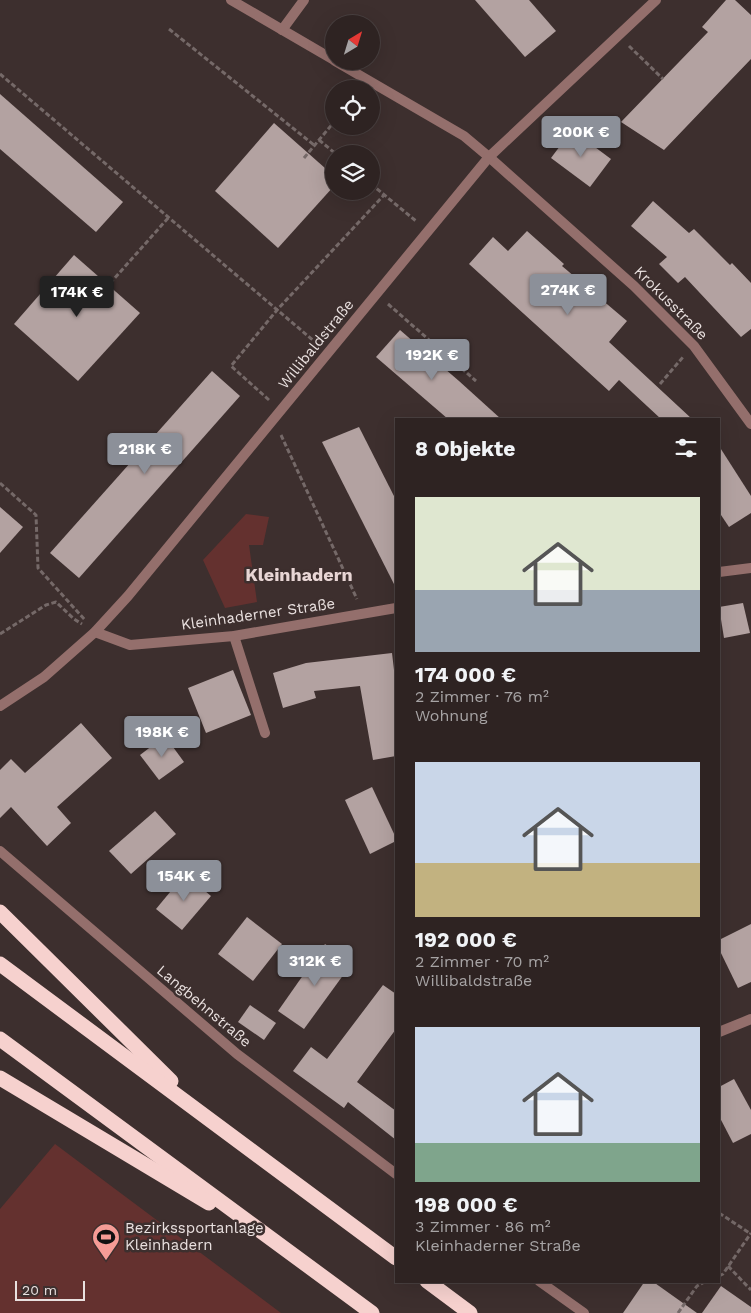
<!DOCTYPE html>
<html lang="de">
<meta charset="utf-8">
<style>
:root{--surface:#2e2322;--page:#362b2a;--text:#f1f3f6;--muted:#a7a4a5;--line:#494040;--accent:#8c9099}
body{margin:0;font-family:"Work Sans",sans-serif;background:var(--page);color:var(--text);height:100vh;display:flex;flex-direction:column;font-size:19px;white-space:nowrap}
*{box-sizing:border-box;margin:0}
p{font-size:16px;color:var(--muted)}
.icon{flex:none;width:28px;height:28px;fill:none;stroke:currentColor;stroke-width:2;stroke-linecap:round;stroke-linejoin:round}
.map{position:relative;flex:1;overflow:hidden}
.side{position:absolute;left:395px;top:418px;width:325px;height:865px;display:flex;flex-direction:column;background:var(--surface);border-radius:0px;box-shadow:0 5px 20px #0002,0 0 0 1px var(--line)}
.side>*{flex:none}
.needle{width:32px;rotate:38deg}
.fabs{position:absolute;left:325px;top:15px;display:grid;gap:10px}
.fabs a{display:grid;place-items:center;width:55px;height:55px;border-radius:50%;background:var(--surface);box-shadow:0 5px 20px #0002,0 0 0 1px var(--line);font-size:25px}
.scale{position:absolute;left:15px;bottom:12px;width:70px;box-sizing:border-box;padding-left:5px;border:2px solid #e9e0df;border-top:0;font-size:14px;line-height:18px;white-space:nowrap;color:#e9e0df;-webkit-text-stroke:4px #3d2f2e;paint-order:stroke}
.price{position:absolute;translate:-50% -42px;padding:0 11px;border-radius:5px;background:var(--accent);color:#fff;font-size:16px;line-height:32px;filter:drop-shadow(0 1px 2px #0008)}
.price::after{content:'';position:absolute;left:50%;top:30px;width:15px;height:11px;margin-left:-8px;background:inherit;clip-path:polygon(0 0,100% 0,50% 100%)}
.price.current{background:#222;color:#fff}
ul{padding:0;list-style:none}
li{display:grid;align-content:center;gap:10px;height:265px;padding:0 20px}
li span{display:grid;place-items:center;height:155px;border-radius:0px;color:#555}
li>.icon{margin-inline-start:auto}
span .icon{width:90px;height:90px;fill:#fffc;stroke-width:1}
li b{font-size:21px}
h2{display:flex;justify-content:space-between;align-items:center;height:60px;padding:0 20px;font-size:21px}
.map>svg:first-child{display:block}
.green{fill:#64312f}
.building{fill:#b3a2a1}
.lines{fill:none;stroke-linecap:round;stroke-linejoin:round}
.path{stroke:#756968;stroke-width:3;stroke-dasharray:5 2.5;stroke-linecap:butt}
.lane{stroke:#946f6c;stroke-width:10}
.street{stroke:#946f6c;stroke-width:10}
.highway{stroke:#f6d1ce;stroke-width:15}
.labels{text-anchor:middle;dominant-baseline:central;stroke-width:5;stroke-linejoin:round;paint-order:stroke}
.street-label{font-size:15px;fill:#e9e0df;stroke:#3d2f2e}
.poi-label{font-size:15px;fill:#e9e0df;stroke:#3d2f2e;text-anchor:start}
.quarter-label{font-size:18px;font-weight:bold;fill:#e8d6d5;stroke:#3d2f2e}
</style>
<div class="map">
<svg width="751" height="1313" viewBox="0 0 751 1313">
<rect width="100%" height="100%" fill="#3d2f2e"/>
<!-- green -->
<g class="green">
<polygon points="246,514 269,517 263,545 249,545 257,602 225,608 203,560"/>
<polygon points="55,1144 281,1313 0,1313 0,1209"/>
</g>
<!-- building -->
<g class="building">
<polygon points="475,0 529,0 556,31 525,57"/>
<polygon points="726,0 735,0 751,15 751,59 664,150 621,122 708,32 702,27"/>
<polygon points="0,94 123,202 96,232 0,149"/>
<polygon points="274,123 334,176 334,186 278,248 215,191"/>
<polygon points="572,130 611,159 590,187 551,158"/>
<polygon points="653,201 689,233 694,229 730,265 732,263 751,283 751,329 741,337 685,277 678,283 659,264 667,257 631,226"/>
<polygon points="527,231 564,264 562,266 627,321 609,342 692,419 661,419 619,380 609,391 469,264 493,237 508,251"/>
<polygon points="74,255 140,313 78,381 14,324"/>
<polygon points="400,330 459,381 501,419 448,419 376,357"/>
<polygon points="212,371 240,396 79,578 50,553"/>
<polygon points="359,427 396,500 396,588 322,442"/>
<polygon points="719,446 751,496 751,513 729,527 719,512"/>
<polygon points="0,507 23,527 0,553"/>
<polygon points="743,603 750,633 724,638 719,607"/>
<polygon points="392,653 396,687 396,756 373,760 360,686 314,691 316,698 283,708 273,673 306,663"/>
<polygon points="233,670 251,715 206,733 188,688"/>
<polygon points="81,723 112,758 57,807 71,823 47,846 11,807 0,818 0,770 11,759 25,773"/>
<polygon points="165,736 184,762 159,780 140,755"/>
<polygon points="372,787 396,838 396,841 370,854 345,800"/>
<polygon points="155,811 176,834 131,874 109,851"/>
<polygon points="185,874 211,896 182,930 156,909"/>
<polygon points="247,917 282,944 253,981 218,954"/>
<polygon points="751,924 751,982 738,988 719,949 719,940"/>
<polygon points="325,944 352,963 304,1029 278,1011"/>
<polygon points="383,985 396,994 396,1029 357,1082 396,1111 396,1140 348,1102 344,1108 293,1071 311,1047 327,1059"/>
<polygon points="250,1005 276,1023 264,1040 238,1022"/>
<polygon points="734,1079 751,1110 751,1134 733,1143 719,1116 719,1087"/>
<polygon points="645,1281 652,1281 697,1313 623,1313"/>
<polygon points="721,1286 751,1307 751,1313 702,1313"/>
</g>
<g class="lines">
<!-- path -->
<g class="path">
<polyline points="169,29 314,145"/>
<polyline points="629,46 663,79"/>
<polyline points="0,74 315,342"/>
<polyline points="319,140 336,154"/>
<polyline points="304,158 334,122"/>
<polyline points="371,184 416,221"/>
<polyline points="105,289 169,217"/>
<polyline points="388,304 476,381"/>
<polyline points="660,384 683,357"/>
<polyline points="269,400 231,366 277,310 384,195"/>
<polyline points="281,435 357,599"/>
<polyline points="0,483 36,515 38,568 85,620"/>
<polyline points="0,634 46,605 56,602 74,619 82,624"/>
<polyline points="719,1213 751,1234"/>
<polyline points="728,1266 751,1290"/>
<polyline points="719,1276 723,1274 751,1233"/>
<polyline points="678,1313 697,1286 706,1281"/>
</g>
<!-- lane -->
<polyline class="lane" points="234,636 265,733"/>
<!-- street -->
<g class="street">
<polyline points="231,0 334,60"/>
<polyline points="282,30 304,0"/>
<polyline points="335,61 464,136 489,157 634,286 694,346 751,424"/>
<polyline points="719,572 751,568"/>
<polyline points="95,632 130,645 234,636 396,608"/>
<polyline points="0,706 44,677 95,632 128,596 489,157 656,0"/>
<polyline points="0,851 237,1054 396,1174"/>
<polyline points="719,1032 751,1019"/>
<polyline points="539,1281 584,1313"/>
</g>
<!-- highway -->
<g class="highway">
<polyline points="0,912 171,1081"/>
<polyline points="0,964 396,1258"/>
<polyline points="0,1039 372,1313"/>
<polyline points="0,1078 209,1203"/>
<polyline points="427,1281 470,1313"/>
</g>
</g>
<!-- icons -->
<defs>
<g id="stadium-pin" transform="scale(1.4375)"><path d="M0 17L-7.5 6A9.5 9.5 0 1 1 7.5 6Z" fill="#f59c96" stroke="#3d2f2e"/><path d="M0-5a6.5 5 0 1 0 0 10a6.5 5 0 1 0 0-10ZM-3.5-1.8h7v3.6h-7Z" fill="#111"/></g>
</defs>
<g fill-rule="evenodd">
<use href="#stadium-pin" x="106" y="1237"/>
</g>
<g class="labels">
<!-- street labels -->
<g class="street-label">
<text transform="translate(671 303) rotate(45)">Krokusstraße</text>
<text transform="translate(316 344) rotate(-51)">Willibaldstraße</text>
<text transform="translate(258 614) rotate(-8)">Kleinhaderner Straße</text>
<text transform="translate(204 1006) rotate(40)">Langbehnstraße</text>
</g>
<!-- poi labels -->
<g class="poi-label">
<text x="125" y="1228">Bezirkssportanlage<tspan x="125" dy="17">Kleinhadern</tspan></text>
</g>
<!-- quarter labels -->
<g class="quarter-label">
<text x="299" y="574">Kleinhadern</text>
</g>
</g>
</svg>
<div class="fabs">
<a><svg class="needle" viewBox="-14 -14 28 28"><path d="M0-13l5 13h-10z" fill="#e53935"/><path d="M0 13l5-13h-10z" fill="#a7a4a5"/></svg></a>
<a><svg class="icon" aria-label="locate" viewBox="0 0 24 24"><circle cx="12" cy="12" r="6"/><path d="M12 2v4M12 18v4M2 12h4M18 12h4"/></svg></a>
<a><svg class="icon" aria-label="layers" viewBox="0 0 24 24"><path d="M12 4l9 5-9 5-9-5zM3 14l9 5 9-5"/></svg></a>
</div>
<div class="scale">20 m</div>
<b class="price" style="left:581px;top:158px">200K €</b>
<b class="price" style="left:568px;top:316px">274K €</b>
<b class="price current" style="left:77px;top:318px">174K €</b>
<b class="price" style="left:432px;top:381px">192K €</b>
<b class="price" style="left:145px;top:475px">218K €</b>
<b class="price" style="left:162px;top:758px">198K €</b>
<b class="price" style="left:184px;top:902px">154K €</b>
<b class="price" style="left:315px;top:987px">312K €</b>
<section class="side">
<h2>8 Objekte<svg class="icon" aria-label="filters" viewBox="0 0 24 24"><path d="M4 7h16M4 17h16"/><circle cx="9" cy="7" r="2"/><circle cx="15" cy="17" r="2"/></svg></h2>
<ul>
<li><span style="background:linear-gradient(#dfe7d0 60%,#9aa5b1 0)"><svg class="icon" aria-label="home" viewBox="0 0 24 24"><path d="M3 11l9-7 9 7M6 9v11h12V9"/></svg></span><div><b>174 000 €</b><p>2 Zimmer · 76 m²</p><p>Wohnung</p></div></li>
<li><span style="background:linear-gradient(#c9d6e8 65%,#c2b280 0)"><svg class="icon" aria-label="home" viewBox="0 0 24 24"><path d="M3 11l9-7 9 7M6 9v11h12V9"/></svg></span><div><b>192 000 €</b><p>2 Zimmer · 70 m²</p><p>Willibaldstraße</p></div></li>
<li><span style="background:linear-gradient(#c9d6e8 75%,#7fa58c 0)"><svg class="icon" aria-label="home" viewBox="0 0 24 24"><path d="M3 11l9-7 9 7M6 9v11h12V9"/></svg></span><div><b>198 000 €</b><p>3 Zimmer · 86 m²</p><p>Kleinhaderner Straße</p></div></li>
</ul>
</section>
</div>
